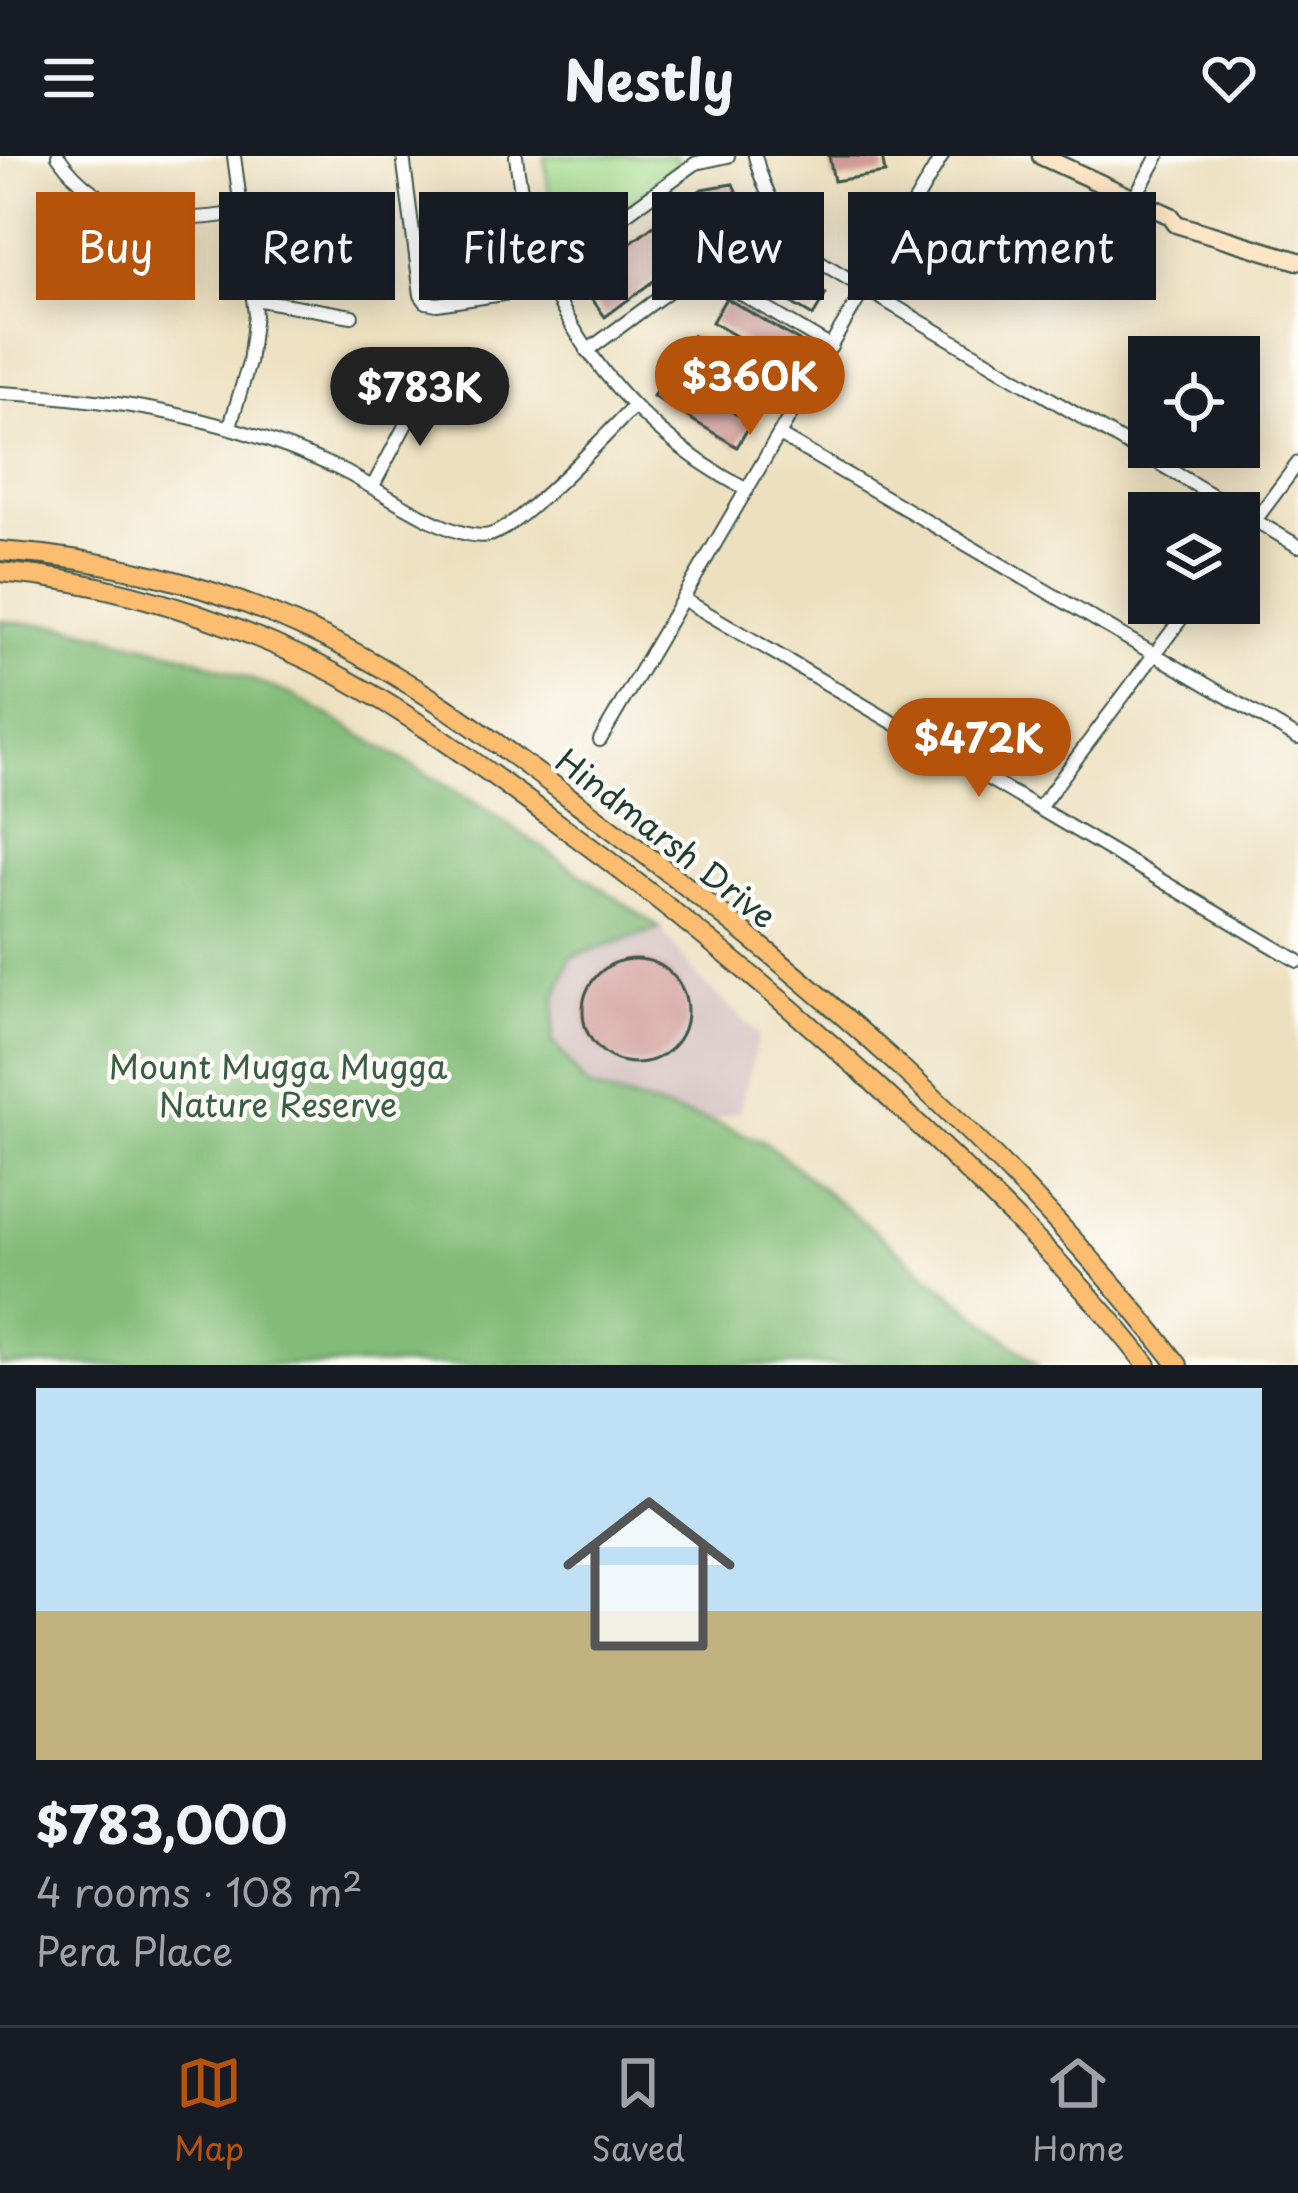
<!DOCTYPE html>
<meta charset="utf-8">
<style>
:root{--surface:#171b24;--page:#242831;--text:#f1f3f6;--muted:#9ea1a6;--line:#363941;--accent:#b45309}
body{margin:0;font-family:"Playpen Sans",sans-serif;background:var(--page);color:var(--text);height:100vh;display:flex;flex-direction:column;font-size:45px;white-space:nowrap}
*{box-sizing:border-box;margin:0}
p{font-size:39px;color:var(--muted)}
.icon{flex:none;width:66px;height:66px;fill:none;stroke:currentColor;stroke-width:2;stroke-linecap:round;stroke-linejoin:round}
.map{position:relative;height:1209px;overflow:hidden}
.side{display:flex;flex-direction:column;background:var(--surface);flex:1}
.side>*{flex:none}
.top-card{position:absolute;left:36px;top:36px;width:1227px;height:108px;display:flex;gap:24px}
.fabs{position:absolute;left:1128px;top:180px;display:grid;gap:24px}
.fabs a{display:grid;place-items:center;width:132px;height:132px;border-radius:0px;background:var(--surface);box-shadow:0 6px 30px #0003;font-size:60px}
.price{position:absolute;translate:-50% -102px;padding:0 27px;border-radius:42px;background:var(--accent);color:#fff;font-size:39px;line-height:78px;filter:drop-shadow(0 3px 6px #0008)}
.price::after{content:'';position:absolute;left:50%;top:72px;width:36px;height:27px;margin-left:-18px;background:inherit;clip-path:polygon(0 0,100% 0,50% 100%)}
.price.active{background:#222;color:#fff}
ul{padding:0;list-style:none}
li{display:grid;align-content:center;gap:24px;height:636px;padding:0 36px}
li span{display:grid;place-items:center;height:372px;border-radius:0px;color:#555}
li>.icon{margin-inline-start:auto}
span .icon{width:216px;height:216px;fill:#fffc;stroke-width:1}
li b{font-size:51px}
.pill{padding:0 42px;border-radius:0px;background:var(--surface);box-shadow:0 6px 30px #0003;font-size:42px;line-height:108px}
.pill.active{background:var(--accent);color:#fff}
header{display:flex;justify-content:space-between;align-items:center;height:156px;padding:0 36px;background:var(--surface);font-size:54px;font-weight:700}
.tabs{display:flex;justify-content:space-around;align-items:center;height:168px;border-top:3px solid var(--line);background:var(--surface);font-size:33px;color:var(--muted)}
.tabs a{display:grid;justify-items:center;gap:6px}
.tabs .active{color:var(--accent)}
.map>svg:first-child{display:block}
.industrial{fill:#d2bfbf}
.green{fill:#a4dc8d;stroke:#628c60;stroke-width:3}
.forest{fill:#83bc78;stroke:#517c56;stroke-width:3}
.building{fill:#d09b97}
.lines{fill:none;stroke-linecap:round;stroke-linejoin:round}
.street-casing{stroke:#3e5549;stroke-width:16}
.secondary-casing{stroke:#3e5549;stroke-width:21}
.primary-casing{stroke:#3e5549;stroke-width:22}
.street{stroke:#fff;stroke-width:12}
.secondary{stroke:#fee5c5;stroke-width:16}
.primary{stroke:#fcbd6f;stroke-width:18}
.labels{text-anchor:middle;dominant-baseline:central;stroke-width:9;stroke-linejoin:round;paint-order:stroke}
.street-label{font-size:33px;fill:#1f3d34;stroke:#fdfcf7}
.park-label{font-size:33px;fill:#3a5d46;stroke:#fdfcf7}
</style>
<header><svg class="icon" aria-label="menu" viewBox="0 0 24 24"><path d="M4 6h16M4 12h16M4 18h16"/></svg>Nestly<svg class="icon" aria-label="heart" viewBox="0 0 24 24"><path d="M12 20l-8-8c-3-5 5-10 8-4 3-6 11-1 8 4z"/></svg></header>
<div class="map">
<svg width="1298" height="1209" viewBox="0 0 1298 1209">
<rect width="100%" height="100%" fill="#fdfcf7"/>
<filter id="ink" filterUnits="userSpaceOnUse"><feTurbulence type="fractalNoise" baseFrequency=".00833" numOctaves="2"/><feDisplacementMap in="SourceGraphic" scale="24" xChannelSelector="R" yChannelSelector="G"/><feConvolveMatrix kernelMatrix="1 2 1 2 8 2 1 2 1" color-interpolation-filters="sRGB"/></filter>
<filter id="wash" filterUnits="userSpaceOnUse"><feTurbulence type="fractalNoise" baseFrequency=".004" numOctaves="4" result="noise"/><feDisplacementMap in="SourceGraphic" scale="48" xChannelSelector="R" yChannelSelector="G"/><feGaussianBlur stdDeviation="2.7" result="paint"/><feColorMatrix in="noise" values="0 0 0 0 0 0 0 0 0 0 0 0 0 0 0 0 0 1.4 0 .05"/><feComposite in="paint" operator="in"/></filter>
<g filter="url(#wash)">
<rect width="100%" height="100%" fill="#ede0c0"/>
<!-- industrial -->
<polygon class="industrial" points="660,772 699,822 759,879 739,955 712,966 587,931 552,884 556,842 571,800"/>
<!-- green -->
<polygon class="green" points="544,0 677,0 677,12 609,65 595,59 561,85 566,94 558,97"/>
<!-- forest -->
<polygon class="forest" points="0,465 67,470 186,499 295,540 487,654 660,772 571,801 556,842 552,884 587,931 712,966 765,986 1038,1209 0,1209"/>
<g id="blocks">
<!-- building -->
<g class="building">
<polygon points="829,0 882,0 885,17 834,25"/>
<polygon points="733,28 749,64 722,74 605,161 579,125 702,33"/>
<polygon points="781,111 826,138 813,160 768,133"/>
<polygon points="726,142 799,185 785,209 712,166"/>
<polygon points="692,179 775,227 762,249 680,200"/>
<polygon points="667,217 751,267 737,291 653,240"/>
<circle cx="635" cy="855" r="52"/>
</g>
</g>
</g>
<g filter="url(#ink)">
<use href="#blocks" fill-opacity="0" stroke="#3e5549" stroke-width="3"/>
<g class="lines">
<!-- street casing -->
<g class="street-casing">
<g id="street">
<path d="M58 0C103 65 170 70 242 56"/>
<polyline points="403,0 421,139 426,146 437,148 516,136 547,123"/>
<path d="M516 0C532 146 618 265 747 334"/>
<path d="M755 0C766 45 788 77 822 107L1298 390"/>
<polyline points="1133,44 1158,0"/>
<polyline points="544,117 696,7 728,0"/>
<polyline points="254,143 352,160"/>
<polyline points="587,195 696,115 707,112 730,131 831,191"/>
<path d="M0 237C122 243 227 261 339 313 376 330 451 387 489 379 519 373 607 278 633 251"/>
<polyline points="230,270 249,207 255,158 234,0"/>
<polyline points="779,279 1298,582"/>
<polyline points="373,330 424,234"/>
<polyline points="1239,386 1298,307"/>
<polyline points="683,443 1298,805"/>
<polyline points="600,584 942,0"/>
<polyline points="1039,652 1193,447"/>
</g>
</g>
<!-- secondary casing -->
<g class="secondary-casing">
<polyline id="secondary" points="1041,0 1171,60 1176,68 1298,105"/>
</g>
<!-- primary casing -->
<g class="primary-casing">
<g id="primary">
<path d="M0 395C105 402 212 429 307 473 409 519 500 589 589 656 801 814 1017 999 1178 1209"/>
<path d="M0 416C105 425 208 457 304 502 391 543 470 602 547 659 694 766 832 884 962 1010 1027 1074 1092 1137 1147 1209"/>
</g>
</g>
<!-- street -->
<use href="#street" class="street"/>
<!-- secondary -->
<use href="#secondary" class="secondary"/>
<!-- primary -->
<use href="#primary" class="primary"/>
</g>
</g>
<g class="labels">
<!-- street labels -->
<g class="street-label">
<text transform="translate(667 681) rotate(38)">Hindmarsh Drive</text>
</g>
<!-- park labels -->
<g class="park-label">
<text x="278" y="909">Mount Mugga Mugga<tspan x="278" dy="38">Nature Reserve</tspan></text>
</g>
</g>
</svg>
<div class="fabs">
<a><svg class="icon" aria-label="locate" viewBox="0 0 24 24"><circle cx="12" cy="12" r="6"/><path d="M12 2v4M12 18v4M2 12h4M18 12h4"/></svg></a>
<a><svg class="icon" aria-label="layers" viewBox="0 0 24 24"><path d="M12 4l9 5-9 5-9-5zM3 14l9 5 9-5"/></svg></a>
</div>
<b class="price" style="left:750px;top:282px">$360K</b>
<b class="price active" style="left:420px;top:293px">$783K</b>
<b class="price" style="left:979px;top:644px">$472K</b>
<div class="top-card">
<a class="pill active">Buy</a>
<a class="pill">Rent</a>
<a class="pill">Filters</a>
<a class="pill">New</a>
<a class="pill">Apartment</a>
</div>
</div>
<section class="side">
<ul>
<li><span style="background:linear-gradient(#bfe0f5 60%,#c2b280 0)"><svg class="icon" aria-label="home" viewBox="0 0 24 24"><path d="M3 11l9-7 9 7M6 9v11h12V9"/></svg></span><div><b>$783,000</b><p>4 rooms · 108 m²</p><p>Pera Place</p></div></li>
</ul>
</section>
<nav class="tabs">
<a class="active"><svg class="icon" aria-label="map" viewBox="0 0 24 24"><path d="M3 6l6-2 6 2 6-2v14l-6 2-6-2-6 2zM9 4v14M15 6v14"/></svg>Map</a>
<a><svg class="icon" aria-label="saved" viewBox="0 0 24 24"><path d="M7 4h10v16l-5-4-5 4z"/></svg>Saved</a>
<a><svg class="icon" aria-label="home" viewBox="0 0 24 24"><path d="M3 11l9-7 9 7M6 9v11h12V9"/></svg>Home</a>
</nav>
